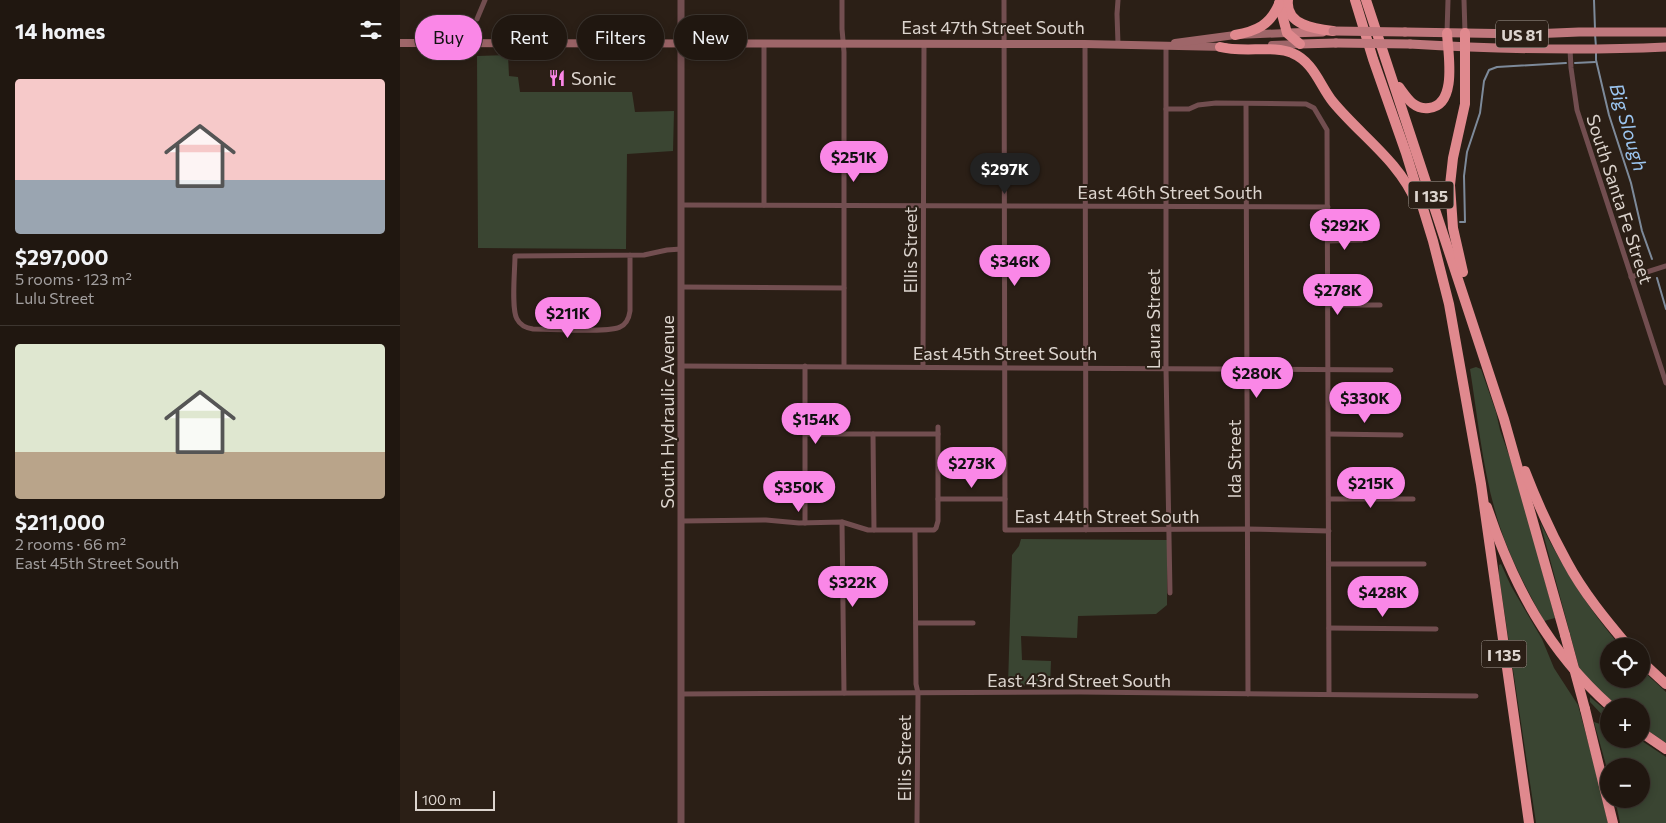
<!DOCTYPE html>
<meta charset="utf-8">
<style>
:root{--surface:#201710;--page:#282019;--text:#f1f3f6;--muted:#a29f9f;--line:#3d3630;--accent:#fa87e7}
body{margin:0;font-family:Commissioner,sans-serif;background:var(--page);color:var(--text);height:100vh;display:flex;flex-direction:column;font-size:19px;white-space:nowrap}
*{box-sizing:border-box;margin:0}
p{font-size:16px;color:var(--muted)}
.icon{flex:none;width:28px;height:28px;fill:none;stroke:currentColor;stroke-width:2;stroke-linecap:round;stroke-linejoin:round}
.map{position:relative;flex:1;overflow:hidden}
.sheet{display:flex;flex-direction:column;background:var(--surface);width:400px}
.sheet>*{flex:none}
.guide{position:absolute;left:15px;top:15px;width:475px;height:45px;display:flex;gap:10px}
.controls{position:absolute;left:1200px;top:638px;display:grid;gap:10px}
.controls a{display:grid;place-items:center;width:50px;height:50px;border-radius:50%;background:var(--surface);box-shadow:0 2px 8px #0003,0 0 0 1px var(--line);font-size:25px}
.scale{position:absolute;left:15px;bottom:12px;width:80px;box-sizing:border-box;padding-left:5px;border:2px solid #dcd4ce;border-top:0;font-size:14px;line-height:18px;white-space:nowrap;color:#dcd4ce;-webkit-text-stroke:4px #2b1f16;paint-order:stroke}
.price{position:absolute;translate:-50% -42px;padding:0 11px;border-radius:18px;background:var(--accent);color:#111;font-size:16px;line-height:32px;filter:drop-shadow(0 1px 2px #0008)}
.price::after{content:'';position:absolute;left:50%;top:30px;width:15px;height:11px;margin-left:-8px;background:inherit;clip-path:polygon(0 0,100% 0,50% 100%)}
.price.active{background:#222;color:#fff}
ul{padding:0;list-style:none}
li{display:grid;align-content:center;gap:10px;height:265px;padding:0 15px}
li+li{border-top:1px solid var(--line)}
li span{display:grid;place-items:center;height:155px;border-radius:5px;color:#555}
li>.icon{margin-inline-start:auto}
span .icon{width:90px;height:90px;fill:#fffc;stroke-width:1}
li b{font-size:21px}
h2{display:flex;justify-content:space-between;align-items:center;height:60px;padding:0 15px;font-size:21px}
.chip{padding:0 18px;border-radius:22px;background:var(--surface);box-shadow:0 2px 8px #0003,0 0 0 1px var(--line);font-size:18px;line-height:45px}
.chip.active{background:var(--accent);color:#111}
main{display:flex;flex:1;min-height:0}
.map>svg:first-child{display:block}
.green{fill:#3a4532}
.lines{fill:none;stroke-linecap:round;stroke-linejoin:round}
.stream{stroke:#7d8a9a;stroke-width:2}
.minor{stroke:#724e50;stroke-width:5}
.tertiary{stroke:#724e50;stroke-width:7}
.secondary{stroke:#9e6669;stroke-width:8}
.primary{stroke:#c0787d;stroke-width:9}
.motorway{stroke:#e0898e;stroke-width:10}
.primary-bridge{stroke:#c0787d;stroke-width:9}
.motorway-bridge{stroke:#e0898e;stroke-width:10}
.labels{text-anchor:middle;dominant-baseline:central;stroke-width:4;stroke-linejoin:round;paint-order:stroke}
.shield{fill:#2b1f16;stroke:#a79e97;stroke-width:1}
.shield-label{font-size:16px;font-weight:bold;fill:#dcd4ce}
.street-label{font-size:18px;fill:#dcd4ce;stroke:#2b1f16}
.poi-label{font-size:18px;fill:#dcd4ce;stroke:#2b1f16;text-anchor:start}
.water-label{font-size:19px;font-style:italic;fill:#9bc5f0;stroke:#2b1f16}
</style>
<main>
<section class="sheet">
<h2>14 homes<svg class="icon" aria-label="filters" viewBox="0 0 24 24"><path d="M4 7h16M4 17h16"/><circle cx="9" cy="7" r="2"/><circle cx="15" cy="17" r="2"/></svg></h2>
<ul>
<li><span style="background:linear-gradient(#f6c9c9 65%,#9aa5b1 0)"><svg class="icon" aria-label="home" viewBox="0 0 24 24"><path d="M3 11l9-7 9 7M6 9v11h12V9"/></svg></span><div><b>$297,000</b><p>5 rooms · 123 m²</p><p>Lulu Street</p></div></li>
<li><span style="background:linear-gradient(#dfe7d0 70%,#b9a48a 0)"><svg class="icon" aria-label="home" viewBox="0 0 24 24"><path d="M3 11l9-7 9 7M6 9v11h12V9"/></svg></span><div><b>$211,000</b><p>2 rooms · 66 m²</p><p>East 45th Street South</p></div></li>
</ul>
</section>
<div class="map">
<svg width="1266" height="823" viewBox="0 0 1266 823">
<rect width="100%" height="100%" fill="#2b1f16"/>
<!-- green -->
<g class="green">
<polygon points="108,55 109,76 118,77 120,92 232,92 235,112 274,111 273,151 227,154 226,249 78,248 77,56"/>
<path d="M1076 367 1081 369 1096 412 1100 430 1117 478 1155 618 1144 621C1127 590 1110 558 1099 524 1083 474 1078 420 1070 369Z"/>
<path d="M1140 522C1162 567 1188 608 1220 646H1209V679H1241V669L1266 692V743L1241 726V706H1216L1180 671Z"/>
<polygon points="621,539 767,540 767,605 756,614 678,616 677,638 621,636 622,660 651,661 650,686 608,685 612,555 619,546"/>
<polygon points="1101,564 1111,586 1142,639 1154,668 1178,705 1194,764 1208,823 1136,823 1099,576 1099,565"/>
<polygon points="1190,697 1209,713 1209,722 1190,702"/>
<polygon points="1194,722 1209,727 1209,739 1239,739 1266,757 1266,823 1220,823 1215,799 1241,799 1241,766 1209,766 1209,776"/>
</g>
<g class="lines">
<!-- stream -->
<g class="stream">
<polyline points="1194,0 1195,29"/>
<polyline points="1195,34 1196,47"/>
<polyline points="1196,52 1196,60 1209,115 1231,183 1242,231 1252,259"/>
<polyline points="1175,63 1195,62"/>
<polyline points="1060,222 1065,222 1064,176 1067,152 1080,113 1084,81 1089,70 1097,67 1166,63"/>
<polyline points="1257,278 1266,309"/>
</g>
<!-- minor -->
<g class="minor">
<polyline points="442,0 442,29 444,52 444,366"/>
<polyline points="604,0 605,530 848,529 929,531"/>
<polyline points="1064,0 1065,33"/>
<polyline points="77,19 85,0"/>
<polyline points="1047,33 1048,0"/>
<polyline points="685,44 686,530"/>
<polyline points="718,44 717,14 718,0"/>
<polyline points="766,45 766,368 770,593"/>
<polyline points="1170,49 1171,68 1177,110 1266,383"/>
<polyline points="846,104 848,694"/>
<polyline points="766,109 789,109 798,105 816,103 906,104 914,108 927,130 929,694"/>
<polyline points="281,205 928,207"/>
<polyline points="364,205 364,43"/>
<polyline points="928,241 961,240"/>
<path d="M230 255V311C229 318 227 324 220 327 209 333 149 329 133 329 126 328 120 325 117 319 111 309 115 269 115 256L244 255 267 250 281 249"/>
<polyline points="1231,277 1266,266"/>
<polyline points="281,287 444,288"/>
<polyline points="928,305 980,305"/>
<polyline points="281,366 991,370"/>
<polyline points="405,366 405,523"/>
<polyline points="523,366 524,44"/>
<polyline points="406,434 538,434"/>
<polyline points="473,434 474,530"/>
<polyline points="929,434 1001,435"/>
<polyline points="538,499 605,499"/>
<polyline points="929,499 1013,499"/>
<polyline points="282,521 366,520 399,523 442,522 468,530 534,530 536,528 538,521 538,427"/>
<polyline points="442,522 444,693"/>
<polyline points="515,531 516,684 518,693 517,823"/>
<polyline points="929,564 1024,564"/>
<polyline points="516,623 573,623"/>
<polyline points="929,628 1036,629"/>
<polyline points="282,694 680,692 1076,696"/>
</g>
<!-- tertiary -->
<polyline class="tertiary" points="281,0 281,823"/>
<!-- secondary -->
<g class="secondary">
<polyline points="0,43 685,44 825,47"/>
<polyline points="775,43 835,35 887,33"/>
<polyline points="872,45 900,44"/>
</g>
<!-- primary -->
<g class="primary">
<polyline points="1005,32 1131,34 1179,32 1266,32"/>
<polyline points="887,33 923,32"/>
<polyline points="900,44 936,43"/>
<path d="M1010 44C1095 49 1181 51 1266 47"/>
</g>
<!-- motorway -->
<g class="motorway">
<path d="M888 0C885 25 915 29 933 31"/>
<polyline points="955,0 973,59 1006,153 1033,241 1049,304 1081,484 1129,823"/>
<polyline points="966,0 1104,419 1165,635"/>
<polyline points="879,3 887,33 900,44"/>
<path d="M835 35C857 31 870 25 879 4"/>
<path d="M820 47C843 53 874 45 892 53 914 62 920 86 933 102 961 136 999 161 1016 202"/>
<path d="M999 87C1007 98 1014 110 1029 108 1058 105 1048 53 1047 33"/>
<polyline points="1063,272 1053,228 1050,185 1053,158 1065,104 1065,33"/>
<path d="M1125 471C1137 502 1151 533 1167 562 1183 592 1206 620 1228 646"/>
<path d="M1087 507C1113 585 1148 651 1210 706"/>
<polyline points="1241,661 1266,684"/>
<polyline points="1185,709 1213,823"/>
<polyline points="1241,732 1266,749"/>
</g>
<!-- primary-bridge -->
<g class="primary-bridge">
<polyline points="933,31 1005,32"/>
<polyline points="936,43 1010,44"/>
</g>
<!-- motorway-bridge -->
<polyline class="motorway-bridge" points="1165,635 1185,709"/>
</g>
<!-- icons -->
<defs>
<g id="restaurant-bare" transform="scale(1.35)"><path d="M-5-6h1v4h1v-4h1v4h1v-4h1v5L-1.5 .5V6h-2V.5L-5-1ZM5-6V6H3V1.5H1.5Q1.5-4 5-6Z" fill="#fa87e7" stroke="#2b1f16" stroke-width="2.5" paint-order="stroke"/></g>
</defs>
<g fill-rule="evenodd">
<use href="#restaurant-bare" x="157" y="78"/>
</g>
<g class="labels">
<!-- shield labels -->
<g class="shield">
<rect x="1096" y="20.5" width="52" height="27" rx="4"/>
<rect x="1008.5" y="181.5" width="45" height="27" rx="4"/>
<rect x="1081.5" y="640.5" width="45" height="27" rx="4"/>
</g>
<g class="shield-label">
<text x="1122" y="34">US 81</text>
<text x="1031" y="195">I 135</text>
<text x="1104" y="654">I 135</text>
</g>
<!-- street labels -->
<g class="street-label">
<text x="593" y="27">East 47th Street South</text>
<text x="770" y="192">East 46th Street South</text>
<text transform="translate(1220 199) rotate(72)">South Santa Fe Street</text>
<text transform="translate(510 250) rotate(-90)">Ellis Street</text>
<text transform="translate(753 319) rotate(-90)">Laura Street</text>
<text x="605" y="353">East 45th Street South</text>
<text transform="translate(267 412) rotate(-90)">South Hydraulic Avenue</text>
<text transform="translate(834 459) rotate(-90)">Ida Street</text>
<text x="707" y="516">East 44th Street South</text>
<text x="679" y="680">East 43rd Street South</text>
<text transform="translate(504 758) rotate(-90)">Ellis Street</text>
</g>
<!-- poi labels -->
<g class="poi-label">
<text x="171" y="78">Sonic</text>
</g>
<!-- water labels -->
<g class="water-label">
<text transform="translate(1229 127) rotate(74)">Big Slough</text>
</g>
</g>
</svg>
<div class="controls">
<a><svg class="icon" aria-label="locate" viewBox="0 0 24 24"><circle cx="12" cy="12" r="6"/><path d="M12 2v4M12 18v4M2 12h4M18 12h4"/></svg></a>
<a>+</a>
<a>−</a>
</div>
<div class="scale">100 m</div>
<b class="price" style="left:454px;top:183px">$251K</b>
<b class="price active" style="left:605px;top:195px">$297K</b>
<b class="price" style="left:945px;top:251px">$292K</b>
<b class="price" style="left:615px;top:287px">$346K</b>
<b class="price" style="left:938px;top:316px">$278K</b>
<b class="price" style="left:168px;top:339px">$211K</b>
<b class="price" style="left:857px;top:399px">$280K</b>
<b class="price" style="left:965px;top:424px">$330K</b>
<b class="price" style="left:416px;top:445px">$154K</b>
<b class="price" style="left:572px;top:489px">$273K</b>
<b class="price" style="left:971px;top:509px">$215K</b>
<b class="price" style="left:399px;top:513px">$350K</b>
<b class="price" style="left:453px;top:608px">$322K</b>
<b class="price" style="left:983px;top:618px">$428K</b>
<div class="guide">
<a class="chip active">Buy</a>
<a class="chip">Rent</a>
<a class="chip">Filters</a>
<a class="chip">New</a>
</div>
</div>
</main>
